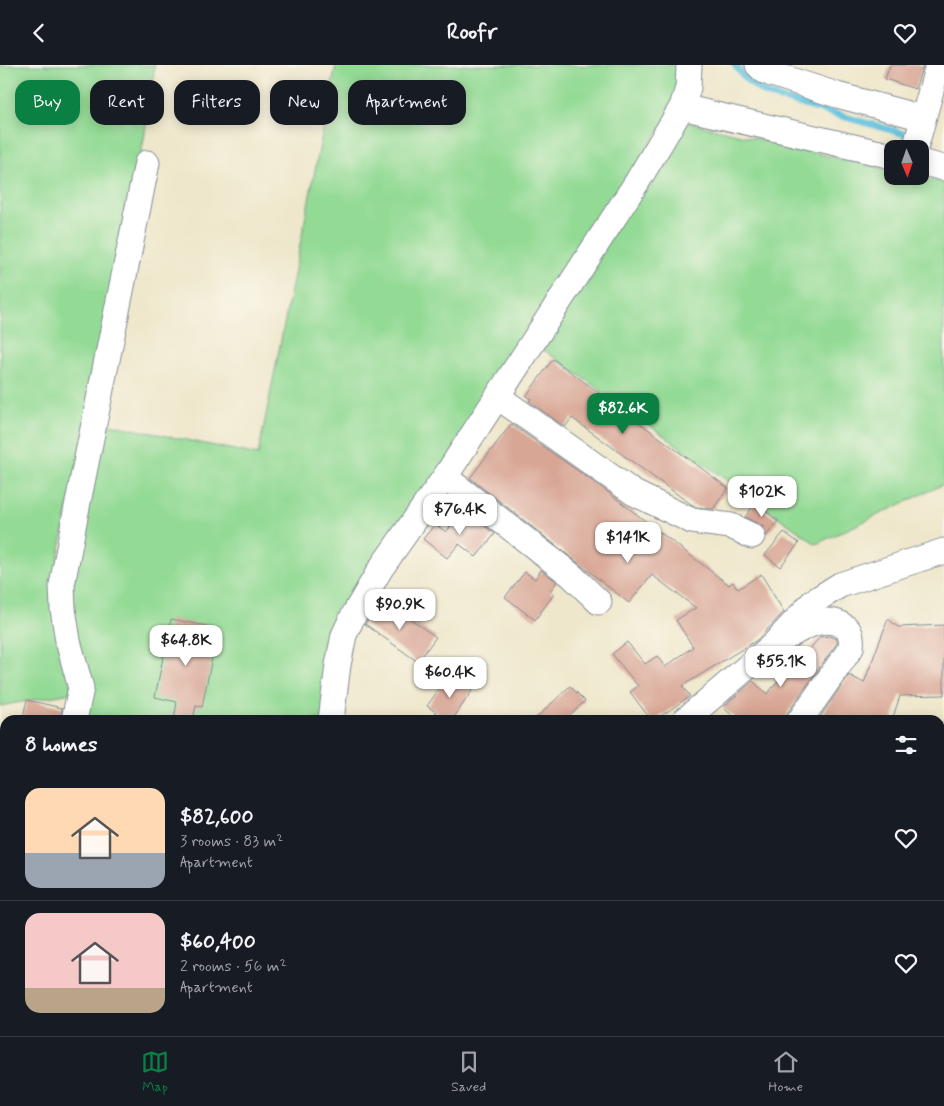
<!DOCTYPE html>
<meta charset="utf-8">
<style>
:root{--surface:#171b24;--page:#20242c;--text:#f1f3f6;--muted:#9ea1a6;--line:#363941;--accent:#0b8043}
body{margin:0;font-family:Mynerve,sans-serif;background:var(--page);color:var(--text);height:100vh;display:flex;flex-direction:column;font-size:19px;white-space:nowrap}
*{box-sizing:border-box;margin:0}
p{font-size:16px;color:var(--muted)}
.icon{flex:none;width:28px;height:28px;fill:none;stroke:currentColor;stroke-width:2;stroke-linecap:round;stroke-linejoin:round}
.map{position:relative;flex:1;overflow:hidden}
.panel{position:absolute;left:0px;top:650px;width:945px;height:321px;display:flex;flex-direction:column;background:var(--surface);border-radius:15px 15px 0 0;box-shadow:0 2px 12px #0003}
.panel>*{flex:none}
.top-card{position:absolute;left:15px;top:15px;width:500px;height:45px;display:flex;gap:10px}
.needle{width:32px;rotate:178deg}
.fabs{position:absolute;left:884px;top:75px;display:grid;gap:10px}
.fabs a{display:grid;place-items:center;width:45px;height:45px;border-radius:10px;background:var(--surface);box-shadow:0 2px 12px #0003;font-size:25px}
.price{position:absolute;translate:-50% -42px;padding:0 11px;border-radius:10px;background:#fff;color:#222;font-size:16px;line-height:32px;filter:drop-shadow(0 1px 2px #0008)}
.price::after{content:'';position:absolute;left:50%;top:30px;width:15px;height:11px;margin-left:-8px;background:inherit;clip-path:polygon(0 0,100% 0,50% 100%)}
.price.current{background:var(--accent);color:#fff}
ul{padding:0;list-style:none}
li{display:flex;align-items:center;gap:15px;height:125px;padding:0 25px}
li+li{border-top:1px solid var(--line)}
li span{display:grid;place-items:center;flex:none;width:140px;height:100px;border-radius:15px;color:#555}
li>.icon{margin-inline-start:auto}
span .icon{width:60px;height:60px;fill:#fffc;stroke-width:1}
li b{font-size:21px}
h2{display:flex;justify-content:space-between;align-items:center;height:60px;padding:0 25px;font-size:21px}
.tag{padding:0 18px;border-radius:15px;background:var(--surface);box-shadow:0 2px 12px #0003;font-size:18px;line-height:45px}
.tag.current{background:var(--accent);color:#fff}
header{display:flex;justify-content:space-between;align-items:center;height:65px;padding:0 25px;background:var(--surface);font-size:22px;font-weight:700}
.tab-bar{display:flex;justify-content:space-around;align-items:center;height:70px;border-top:1px solid var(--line);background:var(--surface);font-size:14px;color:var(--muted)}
.tab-bar a{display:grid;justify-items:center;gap:2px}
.tab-bar .current{color:var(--accent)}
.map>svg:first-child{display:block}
.green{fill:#93da94;stroke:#578479}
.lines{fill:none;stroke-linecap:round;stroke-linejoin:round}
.stream{stroke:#5fc1dd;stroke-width:7}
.building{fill:#d8a695}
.minor-casing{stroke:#848b94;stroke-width:27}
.minor{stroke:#fff;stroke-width:25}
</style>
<header><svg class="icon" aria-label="back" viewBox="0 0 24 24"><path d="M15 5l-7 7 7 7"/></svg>Roofr<svg class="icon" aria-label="heart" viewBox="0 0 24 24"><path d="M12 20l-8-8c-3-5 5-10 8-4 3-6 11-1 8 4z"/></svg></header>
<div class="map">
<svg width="944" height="971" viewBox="0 0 944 971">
<rect width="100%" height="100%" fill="#fbf7ec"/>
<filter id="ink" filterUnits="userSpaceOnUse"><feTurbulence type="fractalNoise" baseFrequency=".02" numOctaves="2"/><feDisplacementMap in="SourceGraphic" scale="10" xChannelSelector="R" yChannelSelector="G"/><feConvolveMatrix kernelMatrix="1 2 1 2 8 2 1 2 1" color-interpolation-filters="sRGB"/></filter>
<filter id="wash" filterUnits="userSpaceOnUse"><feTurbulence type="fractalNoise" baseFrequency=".0096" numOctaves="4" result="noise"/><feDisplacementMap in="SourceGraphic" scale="20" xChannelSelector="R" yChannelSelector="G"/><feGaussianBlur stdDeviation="1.12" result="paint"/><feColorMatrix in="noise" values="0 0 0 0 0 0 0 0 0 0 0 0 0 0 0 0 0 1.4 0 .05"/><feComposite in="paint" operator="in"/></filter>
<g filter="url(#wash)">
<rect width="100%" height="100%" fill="#eee7cb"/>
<!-- green -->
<g class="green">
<polygon points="0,0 155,0 144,74 58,493 71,628 0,641"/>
<polygon points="336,0 682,0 674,42 341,559 322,655 92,655 83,653 69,541 100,357 258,390"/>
<polygon points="682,56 892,106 892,111 916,111 944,118 944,419 816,479 541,283"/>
<polygon points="940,965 944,971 820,971 828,966"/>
</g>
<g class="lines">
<!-- stream -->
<path class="stream" d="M735 0C744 14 755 23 769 30L908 70"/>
</g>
<g id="blocks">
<!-- building -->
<g class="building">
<polygon points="890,0 923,0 915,24 885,14"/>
<polygon points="553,294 728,423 713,444 696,442 692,440 572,353 565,362 529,336 531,334 526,331"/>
<polygon points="511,359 605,425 729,520 733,517 738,524 761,509 784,547 757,575 682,621 690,631 655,655 651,655 630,627 638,621 612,589 627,577 645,599 657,591 665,602 693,582 676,555 696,543 652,510 629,538 470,413"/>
<polygon points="755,438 778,456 766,471 764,462 745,452"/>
<polygon points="464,445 495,469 476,492 459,479 447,493 423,474 435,459 446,467"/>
<polygon points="784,467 799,478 780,502 765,490"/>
<polygon points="541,505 557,517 550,526 554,529 535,555 505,532 525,507 535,514"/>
<polygon points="382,534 436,572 418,597 365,559"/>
<polygon points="171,554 218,563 202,642 196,641 193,655 174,655 177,637 155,632"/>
<polygon points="888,554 898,562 944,560 944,630 900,631 892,655 818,655 849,610 864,618"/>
<polygon points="829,571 837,574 837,578 788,647 786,655 737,655 723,642 753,616 767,629 783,610 785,612 820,572"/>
<polygon points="449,610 472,626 452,655 447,655 427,641"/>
<polygon points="570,621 585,636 565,655 534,655"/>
<polygon points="27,635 62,643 60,655 22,655"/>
</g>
</g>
</g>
<g filter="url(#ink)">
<use href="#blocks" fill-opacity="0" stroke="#848b94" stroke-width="1"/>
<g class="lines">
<!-- minor casing -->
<g class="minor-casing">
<g id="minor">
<polyline points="758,0 764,6 769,8 837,30 923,53"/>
<polyline points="682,42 892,91"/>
<polyline points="915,84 938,0"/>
<polyline points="920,97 944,103"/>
<polyline points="498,332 634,428 692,456 731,461 752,471"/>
<polyline points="445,412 571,510 599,537"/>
<path d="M787 572C803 562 827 548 845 562 852 567 852 575 851 583L800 655"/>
<polyline points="74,655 81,623 68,576 63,544 62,520 74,457 147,98"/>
<polyline points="331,655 338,600 344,570 352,553 381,503 445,412 637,117 682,42 688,23 689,0"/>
<polyline points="685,655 773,580 813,537 840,520 944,486"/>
<polyline points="940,675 944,670"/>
<polyline points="940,802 944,809"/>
<polyline points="0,942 5,924"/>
<polyline points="157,971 159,966"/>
<polyline points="222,971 224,966"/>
<polyline points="310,971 311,966"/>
<polyline points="510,971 512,966"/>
<polyline points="686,971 690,966"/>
</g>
</g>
<!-- minor -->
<use href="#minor" class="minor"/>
</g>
</g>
</svg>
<div class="fabs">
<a><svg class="needle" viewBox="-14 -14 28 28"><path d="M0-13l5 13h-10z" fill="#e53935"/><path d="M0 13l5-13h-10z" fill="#9ea1a6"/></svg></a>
</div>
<b class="price current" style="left:623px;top:370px">$82.6K</b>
<b class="price" style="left:762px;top:453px">$102K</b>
<b class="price" style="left:460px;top:471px">$76.4K</b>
<b class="price" style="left:628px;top:499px">$141K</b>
<b class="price" style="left:400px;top:566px">$90.9K</b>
<b class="price" style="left:186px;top:602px">$64.8K</b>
<b class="price" style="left:781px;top:623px">$55.1K</b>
<b class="price" style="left:450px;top:634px">$60.4K</b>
<div class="top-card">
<a class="tag current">Buy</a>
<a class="tag">Rent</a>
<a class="tag">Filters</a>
<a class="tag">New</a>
<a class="tag">Apartment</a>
</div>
<section class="panel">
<h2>8 homes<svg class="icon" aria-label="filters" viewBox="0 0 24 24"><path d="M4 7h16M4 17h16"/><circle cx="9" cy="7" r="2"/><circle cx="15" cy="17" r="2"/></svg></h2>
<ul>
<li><span style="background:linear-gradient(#ffd9b3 65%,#9aa5b1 0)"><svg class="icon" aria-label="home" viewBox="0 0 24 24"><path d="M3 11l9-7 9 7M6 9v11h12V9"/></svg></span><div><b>$82,600</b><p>3 rooms · 83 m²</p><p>Apartment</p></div><svg class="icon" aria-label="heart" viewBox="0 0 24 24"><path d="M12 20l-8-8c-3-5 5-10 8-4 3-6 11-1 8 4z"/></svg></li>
<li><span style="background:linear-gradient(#f6c9c9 75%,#b9a48a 0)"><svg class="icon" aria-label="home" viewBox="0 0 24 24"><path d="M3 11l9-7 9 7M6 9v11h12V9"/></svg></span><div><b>$60,400</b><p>2 rooms · 56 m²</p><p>Apartment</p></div><svg class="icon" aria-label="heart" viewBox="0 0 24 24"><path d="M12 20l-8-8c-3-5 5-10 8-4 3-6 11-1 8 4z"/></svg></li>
</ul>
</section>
</div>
<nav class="tab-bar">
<a class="current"><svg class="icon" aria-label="map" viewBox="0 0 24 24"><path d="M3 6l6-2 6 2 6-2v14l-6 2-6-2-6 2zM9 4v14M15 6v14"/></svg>Map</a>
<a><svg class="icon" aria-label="saved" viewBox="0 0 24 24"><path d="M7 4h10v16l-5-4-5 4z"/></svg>Saved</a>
<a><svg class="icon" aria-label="home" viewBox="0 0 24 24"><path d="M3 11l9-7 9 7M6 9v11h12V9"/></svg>Home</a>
</nav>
